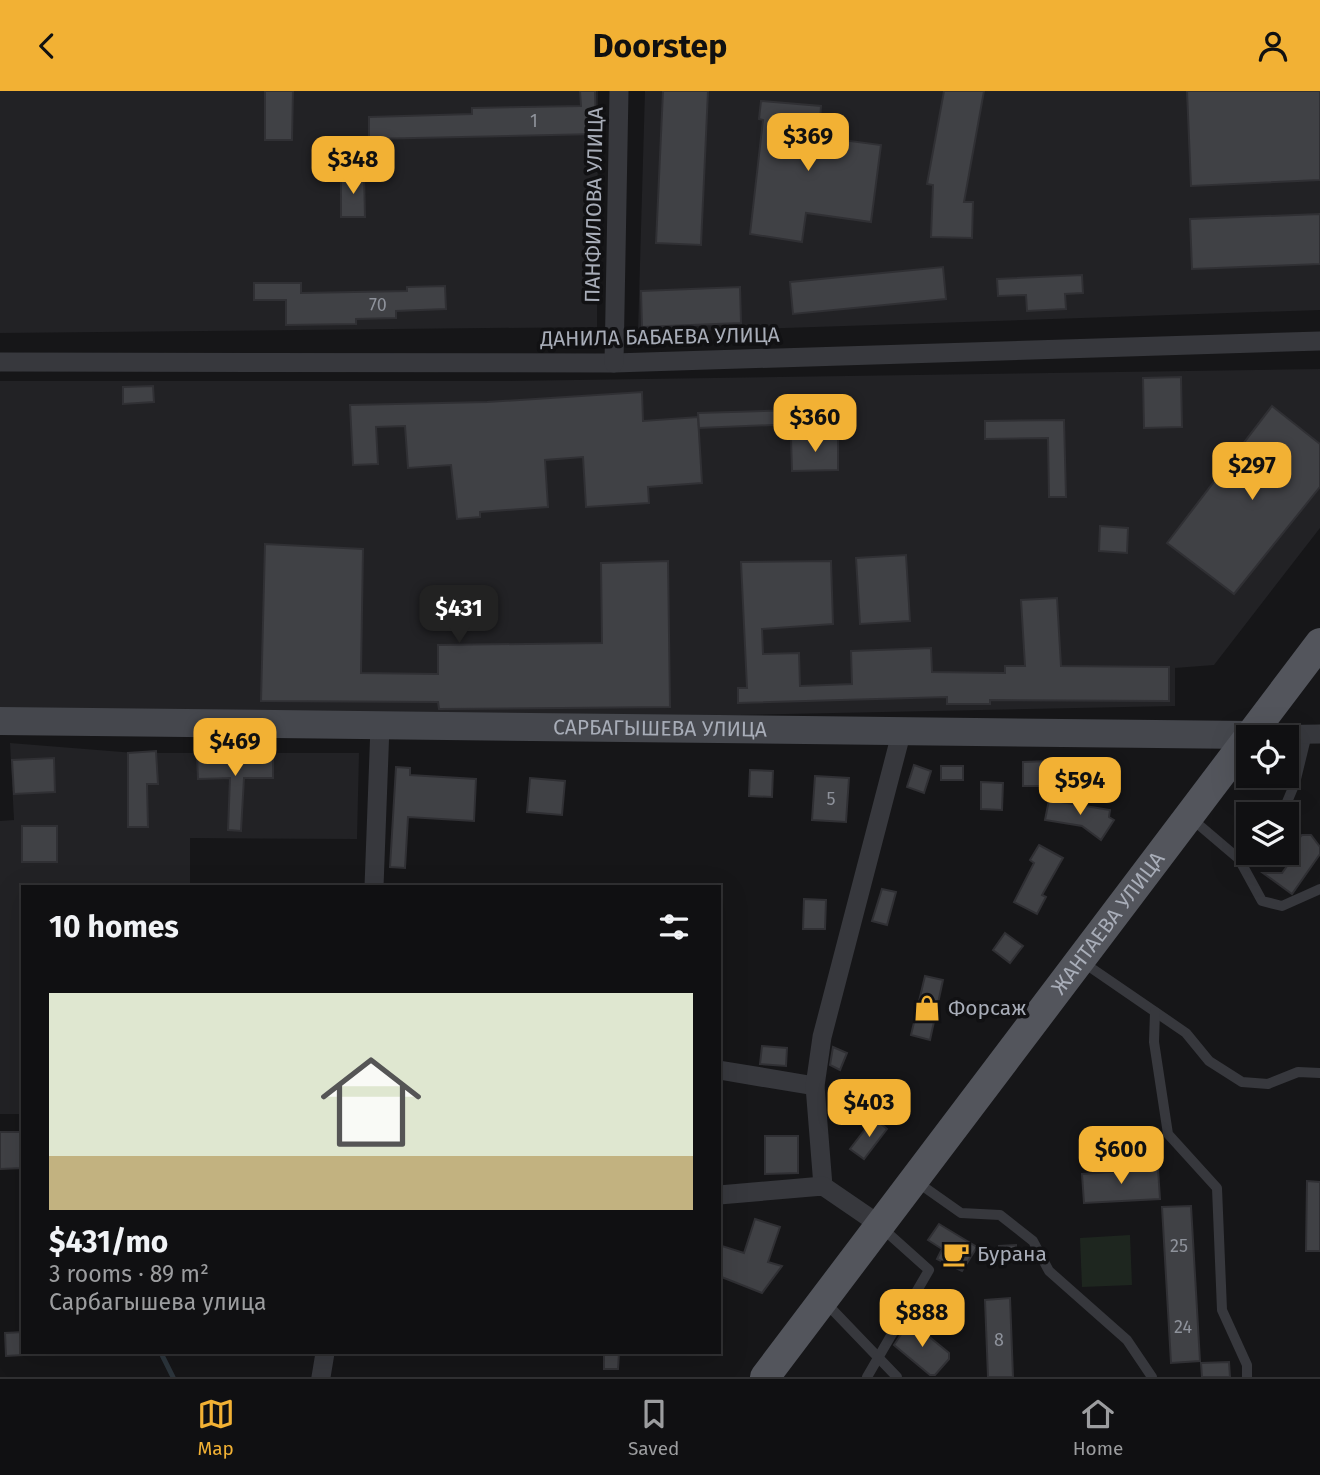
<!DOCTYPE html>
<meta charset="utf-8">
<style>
:root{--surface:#101012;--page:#1e1e20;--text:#f1f3f6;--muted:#9c9d9f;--line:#303032;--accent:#f2b134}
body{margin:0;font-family:"Fira Sans",sans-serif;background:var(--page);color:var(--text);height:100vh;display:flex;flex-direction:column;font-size:26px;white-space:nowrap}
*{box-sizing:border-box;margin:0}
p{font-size:23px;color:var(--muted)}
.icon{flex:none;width:38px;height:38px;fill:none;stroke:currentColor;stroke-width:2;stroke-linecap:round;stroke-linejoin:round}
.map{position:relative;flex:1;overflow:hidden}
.sheet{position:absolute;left:21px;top:794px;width:700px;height:469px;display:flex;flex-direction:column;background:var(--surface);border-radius:0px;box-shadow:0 7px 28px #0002,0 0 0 2px var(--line)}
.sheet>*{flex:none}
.buttons{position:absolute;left:1236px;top:634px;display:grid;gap:14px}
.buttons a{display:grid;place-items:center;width:63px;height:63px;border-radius:0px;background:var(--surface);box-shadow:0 7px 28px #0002,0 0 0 2px var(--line);font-size:35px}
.price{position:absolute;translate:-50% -60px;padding:0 16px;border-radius:14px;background:var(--accent);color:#111;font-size:23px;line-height:46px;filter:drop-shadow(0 2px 4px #0008)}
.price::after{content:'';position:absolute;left:50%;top:42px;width:21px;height:16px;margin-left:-10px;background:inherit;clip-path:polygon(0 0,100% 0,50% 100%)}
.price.current{background:#222;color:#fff}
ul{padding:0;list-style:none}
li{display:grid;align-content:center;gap:14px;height:371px;padding:0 28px}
li span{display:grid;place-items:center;height:217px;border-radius:0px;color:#555}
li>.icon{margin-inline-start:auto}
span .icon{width:126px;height:126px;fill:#fffc;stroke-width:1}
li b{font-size:30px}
h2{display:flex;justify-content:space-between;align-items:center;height:84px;padding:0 28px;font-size:30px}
header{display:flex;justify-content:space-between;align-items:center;height:91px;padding:0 28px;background:var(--accent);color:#111;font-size:32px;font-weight:700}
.tabs{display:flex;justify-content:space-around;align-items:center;height:98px;border-top:2px solid var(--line);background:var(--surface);font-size:19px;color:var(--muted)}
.tabs a{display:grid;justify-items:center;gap:4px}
.tabs .current{color:var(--accent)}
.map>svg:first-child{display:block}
.built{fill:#222225}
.green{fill:#1e261f}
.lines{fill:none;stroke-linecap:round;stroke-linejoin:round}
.stream{stroke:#2c353c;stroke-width:5}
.building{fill:#404145;stroke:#303034;stroke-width:2}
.lane{stroke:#37383d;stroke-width:10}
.street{stroke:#37383d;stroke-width:19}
.secondary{stroke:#45474d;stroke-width:28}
.primary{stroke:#53555c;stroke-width:30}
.labels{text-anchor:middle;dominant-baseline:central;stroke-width:7;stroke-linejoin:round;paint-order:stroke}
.number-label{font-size:18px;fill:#8e929b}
.street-label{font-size:21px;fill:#a8adb8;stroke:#111113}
.poi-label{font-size:21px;fill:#a8adb8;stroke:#111113;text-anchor:start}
</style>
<header><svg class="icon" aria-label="back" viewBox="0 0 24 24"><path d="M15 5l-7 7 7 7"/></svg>Doorstep<svg class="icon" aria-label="person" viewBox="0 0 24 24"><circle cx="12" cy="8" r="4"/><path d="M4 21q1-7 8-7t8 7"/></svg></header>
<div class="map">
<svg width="1320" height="1286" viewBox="0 0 1320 1286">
<rect width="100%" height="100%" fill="#161618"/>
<!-- built -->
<g class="built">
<polygon points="0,0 598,0 597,236 0,242"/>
<polygon points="645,0 1320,0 1320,219 638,242"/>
<polygon points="1320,278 1320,437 1214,574 1175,577 1175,615 593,627 0,620 0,290 508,290"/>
<polygon points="10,652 135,662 359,662 357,748 190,747 190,796 23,796 23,1023 0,1023 0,730 14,729"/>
</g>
<!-- green -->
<polygon class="green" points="1130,1144 1132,1194 1082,1196 1080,1147"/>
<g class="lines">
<!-- stream -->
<polyline class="stream" points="161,1262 173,1286"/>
</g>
<!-- building -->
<g class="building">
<polygon points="265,0 293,0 292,49 265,49"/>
<polygon points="580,0 595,0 596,43 369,48 369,26 472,23 472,17 581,15"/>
<polygon points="663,0 708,0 701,154 656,152"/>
<polygon points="944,0 984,0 964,111 973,111 972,147 931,146 933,94 927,93"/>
<polygon points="1187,0 1320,0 1320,89 1191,95"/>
<polygon points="761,10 821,15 819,46 881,54 871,131 806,122 802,151 750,143 763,29 759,28"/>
<polygon points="341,83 364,83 365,126 341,126"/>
<polygon points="1320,123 1320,173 1192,178 1190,128"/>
<polygon points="943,176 946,208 793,223 790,191"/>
<polygon points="1082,184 1083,202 1065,203 1066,218 1027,220 1026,204 998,205 997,188"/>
<polygon points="254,192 301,192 301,202 407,200 407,196 445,195 446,218 396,220 396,227 356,228 356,233 286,234 286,209 254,209"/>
<polygon points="740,196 741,232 642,236 641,200"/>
<polygon points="1181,286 1182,336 1144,337 1143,287"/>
<polygon points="153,295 154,311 123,313 123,296"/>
<polygon points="642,301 643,330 698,326 702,392 648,396 649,412 586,416 583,366 545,369 548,416 480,421 480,426 457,428 451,374 408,377 405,335 376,336 378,373 353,374 350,314 487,311"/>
<polygon points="1272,315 1320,353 1320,396 1234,503 1167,452"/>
<polygon points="796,319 797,333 699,337 698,322"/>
<polygon points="1064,329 1066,406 1049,406 1048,347 985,348 985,330"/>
<polygon points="838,346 838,379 792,380 791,348"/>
<polygon points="1100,435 1128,437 1127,462 1099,460"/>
<polygon points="265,453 363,458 361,582 438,583 438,554 602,552 601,472 668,470 670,616 439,618 438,611 261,610"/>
<polygon points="906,464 910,530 860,533 856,467"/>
<polygon points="831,470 833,533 762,538 763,563 799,562 800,595 852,593 851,560 931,557 932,581 1005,582 1005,575 1025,575 1021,509 1057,507 1061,575 1169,576 1169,610 990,609 990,613 947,613 947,606 738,612 738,597 747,597 741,471"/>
<polygon points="156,660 158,693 147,693 148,736 128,736 128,662"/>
<polygon points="273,664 273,687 244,687 241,740 228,739 230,687 198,688 197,665"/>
<polygon points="54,667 55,701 14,703 12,669"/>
<polygon points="1050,670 1050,695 1023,695 1023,671"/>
<polygon points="914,674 931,680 924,702 907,696"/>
<rect x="941" y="675" width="22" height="14"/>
<polygon points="396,676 410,677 410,684 476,688 474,730 408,726 405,777 390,776"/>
<polygon points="750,679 773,680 772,706 749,705"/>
<polygon points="815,685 849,687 846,731 812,729"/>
<polygon points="530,687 565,690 562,724 527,721"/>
<polygon points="981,691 1003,692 1002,719 981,718"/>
<polygon points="1049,709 1110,719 1109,726 1114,729 1101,749 1082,735 1045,729"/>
<rect x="22" y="735" width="35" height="36"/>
<polygon points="1302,744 1311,744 1320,756 1320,763 1292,803 1263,782 1282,782 1298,760 1298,748"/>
<polygon points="1039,754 1063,767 1042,804 1046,806 1037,823 1014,811 1034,772 1030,769"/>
<polygon points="882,798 896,801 887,834 872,830"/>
<polygon points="804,808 826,809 825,838 803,838"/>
<polygon points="1005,842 1023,855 1010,872 993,859"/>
<polygon points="925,885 943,889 930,949 911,944"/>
<polygon points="762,955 787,957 786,975 760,973"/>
<polygon points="833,956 847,962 840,979 830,974"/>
<polygon points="874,1027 887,1038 864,1068 850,1058"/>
<polygon points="0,1041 23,1041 23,1077 0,1078"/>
<polygon points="765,1045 798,1045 798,1082 765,1083"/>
<polygon points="1158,1078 1160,1108 1084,1112 1082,1083"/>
<polygon points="1307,1090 1320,1091 1320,1160 1306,1160"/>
<polygon points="1191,1115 1200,1270 1171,1272 1162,1116"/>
<polygon points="755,1128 780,1136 768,1171 782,1175 762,1202 719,1185 719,1154 744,1162"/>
<polygon points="939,1133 977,1156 962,1180 937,1168 942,1158 928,1149"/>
<polygon points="1016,1154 1016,1169 1000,1170 999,1155"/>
<polygon points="1010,1207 1013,1286 988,1286 985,1209"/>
<polygon points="910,1230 949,1262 949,1268 935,1284 930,1284 894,1254"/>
<polygon points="23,1241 23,1264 6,1265 5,1242"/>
<polygon points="604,1262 619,1262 618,1278 604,1278"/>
<polygon points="1229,1271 1230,1286 1202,1286 1201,1272"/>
</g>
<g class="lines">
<!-- lane -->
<g class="lane">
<polyline points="1282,723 1295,692 1307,643"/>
<polyline points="1192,728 1239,768 1262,810 1282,815 1320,798"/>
<polyline points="1261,770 1265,761"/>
<polyline points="1084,872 1186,942 1209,970 1242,991 1268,993 1298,981 1320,982"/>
<polyline points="1155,921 1154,951 1168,1043 1217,1097 1222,1219 1247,1274 1247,1286"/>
<polyline points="917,1091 961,1122 1000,1124 1033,1150 1049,1180 1127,1249 1152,1286"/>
<polyline points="825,1211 897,1286"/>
<polyline points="867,1286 929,1179 881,1136"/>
</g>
<!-- street -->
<g class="street">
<polyline points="0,271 614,272 1320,250"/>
<polyline points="614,272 619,0"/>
<polyline points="1250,644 1320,643"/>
<polyline points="374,796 380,635"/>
<polyline points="719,979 815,995"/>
<polyline points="823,1095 815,995 822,946 902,639"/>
<polyline points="719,1104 823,1095 880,1134"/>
<polyline points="321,1286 325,1262"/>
</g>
<!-- secondary -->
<path class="secondary" id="s1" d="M0 630 1250 644"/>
<!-- primary -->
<g class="primary">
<polyline points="1249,646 1320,552"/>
<path id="s2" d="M765 1286 1248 647"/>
</g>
</g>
<!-- icons -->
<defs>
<g id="shop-bare" transform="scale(2.1)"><path d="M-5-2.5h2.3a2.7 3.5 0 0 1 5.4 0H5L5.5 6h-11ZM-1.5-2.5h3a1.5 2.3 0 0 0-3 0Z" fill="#f2b134" stroke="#111113" stroke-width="2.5" paint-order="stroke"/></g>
<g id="cafe-bare" transform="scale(2.1)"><path d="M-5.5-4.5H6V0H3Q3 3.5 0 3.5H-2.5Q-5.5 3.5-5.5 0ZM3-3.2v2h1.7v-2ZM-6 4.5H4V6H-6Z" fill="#f2b134" stroke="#111113" stroke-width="2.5" paint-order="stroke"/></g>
</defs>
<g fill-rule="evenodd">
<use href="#shop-bare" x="927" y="917"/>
<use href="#cafe-bare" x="956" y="1163"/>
</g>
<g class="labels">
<!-- number labels -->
<g class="number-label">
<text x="534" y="30">1</text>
<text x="378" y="214">70</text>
<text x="831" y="708">5</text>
<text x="1179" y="1155">25</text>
<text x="1183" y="1236">24</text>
<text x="999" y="1249">8</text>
</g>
<!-- street labels -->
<g class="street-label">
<text transform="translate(594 114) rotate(-89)">ПАНФИЛОВА УЛИЦА</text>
<text transform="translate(660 246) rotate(-1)">ДАНИЛА БАБАЕВА УЛИЦА</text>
<text stroke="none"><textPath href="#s1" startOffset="660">САРБАГЫШЕВА УЛИЦА</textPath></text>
<text stroke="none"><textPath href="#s2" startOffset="569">ЖАНТАЕВА УЛИЦА</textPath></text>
</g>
<!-- poi labels -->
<g class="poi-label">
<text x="948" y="917">Форсаж</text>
<text x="977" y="1163">Бурана</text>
</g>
</g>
</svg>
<div class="buttons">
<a><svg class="icon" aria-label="locate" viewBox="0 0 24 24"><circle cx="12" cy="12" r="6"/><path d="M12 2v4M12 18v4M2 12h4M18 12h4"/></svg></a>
<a><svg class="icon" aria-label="layers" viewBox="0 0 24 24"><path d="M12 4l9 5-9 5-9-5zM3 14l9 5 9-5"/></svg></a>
</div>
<b class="price" style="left:808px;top:82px">$369</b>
<b class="price" style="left:353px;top:105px">$348</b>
<b class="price" style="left:815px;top:363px">$360</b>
<b class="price" style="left:1252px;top:411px">$297</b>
<b class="price current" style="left:459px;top:554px">$431</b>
<b class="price" style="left:235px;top:687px">$469</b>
<b class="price" style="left:1080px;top:726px">$594</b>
<b class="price" style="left:869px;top:1048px">$403</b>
<b class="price" style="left:1121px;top:1095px">$600</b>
<b class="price" style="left:922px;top:1258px">$888</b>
<section class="sheet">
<h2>10 homes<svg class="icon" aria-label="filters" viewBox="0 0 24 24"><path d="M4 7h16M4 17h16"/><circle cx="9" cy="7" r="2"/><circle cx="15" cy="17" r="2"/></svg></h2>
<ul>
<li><span style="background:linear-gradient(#dfe7d0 75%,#c2b280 0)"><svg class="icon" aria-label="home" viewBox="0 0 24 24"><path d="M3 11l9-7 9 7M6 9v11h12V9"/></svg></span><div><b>$431/mo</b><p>3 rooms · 89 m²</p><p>Сарбагышева улица</p></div></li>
</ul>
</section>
</div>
<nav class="tabs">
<a class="current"><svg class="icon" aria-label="map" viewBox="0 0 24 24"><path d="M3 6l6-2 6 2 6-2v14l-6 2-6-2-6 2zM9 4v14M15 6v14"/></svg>Map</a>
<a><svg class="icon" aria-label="saved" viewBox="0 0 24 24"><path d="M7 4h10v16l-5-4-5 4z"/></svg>Saved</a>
<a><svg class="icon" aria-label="home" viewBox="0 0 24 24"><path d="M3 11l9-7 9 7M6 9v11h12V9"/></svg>Home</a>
</nav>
